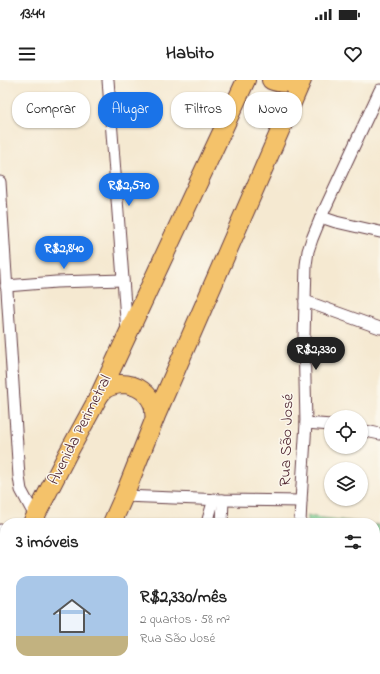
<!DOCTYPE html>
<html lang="pt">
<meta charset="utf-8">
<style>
:root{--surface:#fff;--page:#f2f2f2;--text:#222;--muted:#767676;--accent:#1a73e8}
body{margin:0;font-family:"Indie Flower",sans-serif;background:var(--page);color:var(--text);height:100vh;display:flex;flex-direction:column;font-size:15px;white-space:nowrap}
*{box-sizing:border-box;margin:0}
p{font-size:13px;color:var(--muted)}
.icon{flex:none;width:22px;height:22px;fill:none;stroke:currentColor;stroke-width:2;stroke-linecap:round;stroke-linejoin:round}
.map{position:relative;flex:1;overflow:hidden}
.side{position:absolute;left:0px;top:438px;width:380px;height:156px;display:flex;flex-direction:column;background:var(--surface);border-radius:16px 16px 0 0;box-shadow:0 1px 3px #0004}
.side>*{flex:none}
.guide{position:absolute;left:12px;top:12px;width:356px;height:36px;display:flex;gap:8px}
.buttons{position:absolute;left:324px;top:330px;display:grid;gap:8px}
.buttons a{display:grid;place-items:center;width:44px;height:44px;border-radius:50%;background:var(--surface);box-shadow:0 1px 3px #0004;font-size:20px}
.price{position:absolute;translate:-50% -34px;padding:0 9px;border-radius:14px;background:var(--accent);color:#fff;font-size:13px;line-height:26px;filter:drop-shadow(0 1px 2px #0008)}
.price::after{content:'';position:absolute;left:50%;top:24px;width:12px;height:9px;margin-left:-6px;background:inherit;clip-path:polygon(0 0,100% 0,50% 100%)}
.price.on{background:#222;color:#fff}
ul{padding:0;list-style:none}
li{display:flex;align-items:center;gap:12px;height:100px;padding:0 16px}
li span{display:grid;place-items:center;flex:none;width:112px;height:80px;border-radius:12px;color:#555}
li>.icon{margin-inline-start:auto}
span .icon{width:48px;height:48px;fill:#fffc;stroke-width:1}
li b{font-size:17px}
h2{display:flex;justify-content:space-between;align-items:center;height:48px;padding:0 16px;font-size:17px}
.pill{padding:0 14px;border-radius:16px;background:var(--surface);box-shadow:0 1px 3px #0004;font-size:14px;line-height:36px}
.pill.on{background:var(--accent);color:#fff}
.status{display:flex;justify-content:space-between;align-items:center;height:28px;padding:0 20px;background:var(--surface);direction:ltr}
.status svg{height:11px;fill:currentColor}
header{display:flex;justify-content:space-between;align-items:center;height:52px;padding:0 16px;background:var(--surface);font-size:18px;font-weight:700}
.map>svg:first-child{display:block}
.green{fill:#78cd90;stroke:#61765e}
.building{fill:#c4acf4}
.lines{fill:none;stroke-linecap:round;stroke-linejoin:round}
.minor-casing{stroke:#643d44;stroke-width:13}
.primary-casing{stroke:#643d44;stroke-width:20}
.minor{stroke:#fff;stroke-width:11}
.primary{stroke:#f4c26a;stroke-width:18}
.labels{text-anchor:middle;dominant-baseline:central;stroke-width:3;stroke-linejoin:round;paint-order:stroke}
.street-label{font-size:16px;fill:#4a1f2b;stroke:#fbf7ec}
</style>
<div class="status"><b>13:44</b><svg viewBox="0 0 49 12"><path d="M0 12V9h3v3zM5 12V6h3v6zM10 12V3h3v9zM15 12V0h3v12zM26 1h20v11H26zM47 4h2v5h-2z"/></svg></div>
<header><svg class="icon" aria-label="menu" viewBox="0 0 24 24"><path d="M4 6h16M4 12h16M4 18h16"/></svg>Habito<svg class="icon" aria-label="heart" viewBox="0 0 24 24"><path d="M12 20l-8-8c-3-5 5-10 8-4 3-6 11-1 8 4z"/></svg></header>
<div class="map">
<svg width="380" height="594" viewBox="0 0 380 594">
<rect width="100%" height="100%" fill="#fbf7ec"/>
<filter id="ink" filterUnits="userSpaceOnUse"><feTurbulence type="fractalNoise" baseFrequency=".025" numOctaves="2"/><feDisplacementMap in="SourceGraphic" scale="8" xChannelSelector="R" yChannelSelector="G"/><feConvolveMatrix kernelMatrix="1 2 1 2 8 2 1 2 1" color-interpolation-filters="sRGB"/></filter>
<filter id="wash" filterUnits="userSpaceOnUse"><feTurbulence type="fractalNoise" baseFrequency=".012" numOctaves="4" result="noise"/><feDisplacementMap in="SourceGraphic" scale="16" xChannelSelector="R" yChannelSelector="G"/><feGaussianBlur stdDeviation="0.9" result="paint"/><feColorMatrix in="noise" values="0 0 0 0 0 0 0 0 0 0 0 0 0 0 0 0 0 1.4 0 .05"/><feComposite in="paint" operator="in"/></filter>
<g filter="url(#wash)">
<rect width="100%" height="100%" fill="#f5e9d1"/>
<!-- green -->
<g class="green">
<polygon points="307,436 365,443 307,443"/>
<polygon points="375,444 380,445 380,594 307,594 307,589 375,589"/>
</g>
<g id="blocks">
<!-- building -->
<g class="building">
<polygon points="250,589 275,589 261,593"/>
<polygon points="333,589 347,589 346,594 332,594"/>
</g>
</g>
</g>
<g filter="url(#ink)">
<use href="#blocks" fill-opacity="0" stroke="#643d44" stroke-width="1"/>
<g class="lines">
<!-- minor casing -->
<g class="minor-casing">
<g id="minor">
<polyline points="108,0 127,252"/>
<polyline points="0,102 19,397 21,410 35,436"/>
<polyline points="321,137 336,142 380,152"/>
<polyline points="6,206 56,202 123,200"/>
<polyline points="305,221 380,248"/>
<polyline points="306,343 331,345"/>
<polyline points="361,350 380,354"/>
<polyline points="124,416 223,420 301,421"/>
<polyline points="207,443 214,419"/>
<polyline points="222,443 223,420"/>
<polyline points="300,443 301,421 306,343 304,258 306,185 308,171 312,159 321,137 380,10"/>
<polyline points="0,450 5,450"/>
<polyline points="300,589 300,594"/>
<polyline points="140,594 142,589"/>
<polyline points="216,594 216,589"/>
</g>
</g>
<!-- primary casing -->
<g class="primary-casing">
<g id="primary">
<path d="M271 0C280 4 290 3 299 0"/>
<path d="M98 317C100 315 102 312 104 310 109 306 115 305 121 304 137 304 150 313 154 328 154 331 154 335 155 338"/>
<polyline points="32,443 67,375 98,318 246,0"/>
<polyline points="112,443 124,416 155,338 302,0"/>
<polyline points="0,509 5,498"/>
<polyline points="44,594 46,589"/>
</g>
</g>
<!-- minor -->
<use href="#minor" class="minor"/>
<!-- primary -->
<use href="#primary" class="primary"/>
</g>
</g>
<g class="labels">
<!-- street labels -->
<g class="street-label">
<text transform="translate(80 350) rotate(-63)">Avenida Perimetral</text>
<text transform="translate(287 360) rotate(-88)">Rua São José</text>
</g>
</g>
</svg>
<div class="buttons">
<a><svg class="icon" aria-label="locate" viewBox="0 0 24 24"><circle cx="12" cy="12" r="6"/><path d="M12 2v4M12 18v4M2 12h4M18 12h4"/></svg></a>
<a><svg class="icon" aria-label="layers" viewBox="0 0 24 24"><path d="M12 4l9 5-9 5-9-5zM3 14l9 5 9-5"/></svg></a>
</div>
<b class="price" style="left:129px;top:127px">R$2,570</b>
<b class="price" style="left:64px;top:190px">R$2,840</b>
<b class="price on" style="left:316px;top:291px">R$2,330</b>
<div class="guide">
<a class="pill">Comprar</a>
<a class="pill on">Alugar</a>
<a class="pill">Filtros</a>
<a class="pill">Novo</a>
</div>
<section class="side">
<h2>3 imóveis<svg class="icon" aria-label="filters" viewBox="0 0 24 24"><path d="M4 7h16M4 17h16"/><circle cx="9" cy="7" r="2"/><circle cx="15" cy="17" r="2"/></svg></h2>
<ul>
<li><span style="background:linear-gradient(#a9c7e8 75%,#c2b280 0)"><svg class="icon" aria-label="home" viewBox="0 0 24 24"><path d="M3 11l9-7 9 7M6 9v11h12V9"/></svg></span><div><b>R$2,330/mês</b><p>2 quartos · 58 m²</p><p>Rua São José</p></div></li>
</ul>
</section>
</div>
